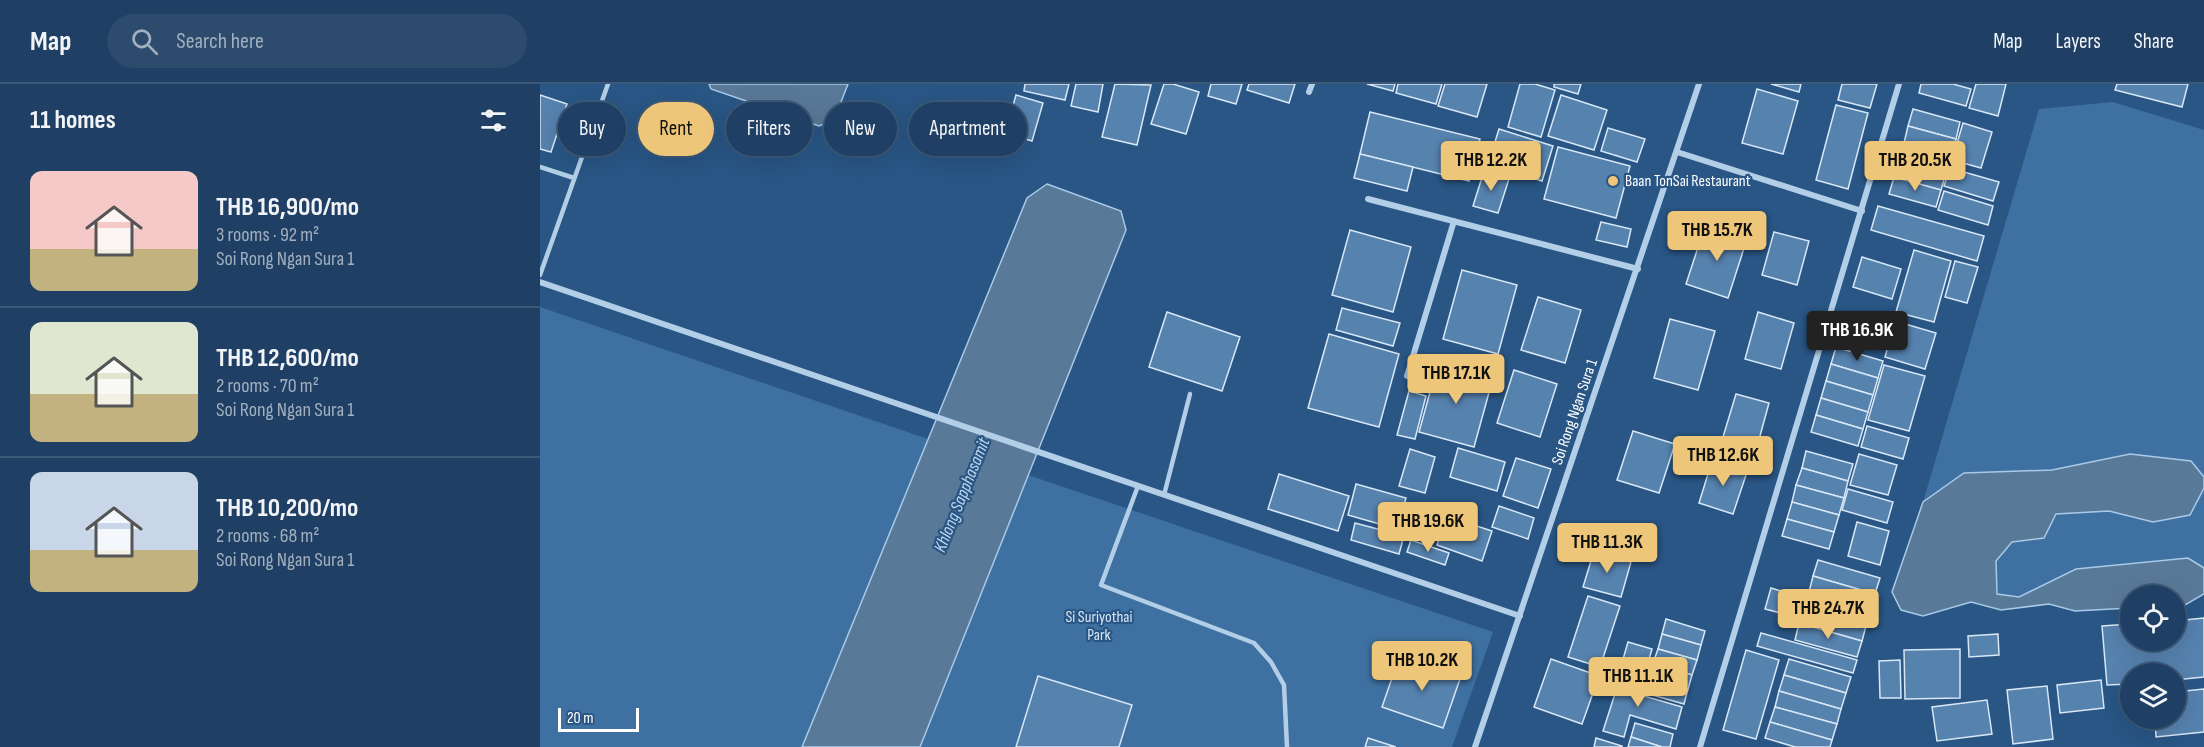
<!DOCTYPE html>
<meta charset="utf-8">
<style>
:root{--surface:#1f4064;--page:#2c4b6d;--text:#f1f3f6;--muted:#a1afbf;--line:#3c5978;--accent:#eec67a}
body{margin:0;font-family:"Sofia Sans Condensed",sans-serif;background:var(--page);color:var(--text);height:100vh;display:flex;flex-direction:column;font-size:22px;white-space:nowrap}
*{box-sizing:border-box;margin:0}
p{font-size:20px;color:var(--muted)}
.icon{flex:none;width:33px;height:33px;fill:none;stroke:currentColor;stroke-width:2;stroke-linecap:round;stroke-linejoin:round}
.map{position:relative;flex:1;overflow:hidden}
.sheet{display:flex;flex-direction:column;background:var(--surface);width:540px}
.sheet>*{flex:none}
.guide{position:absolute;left:18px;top:18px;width:570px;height:54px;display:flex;gap:12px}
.fabs{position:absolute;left:1580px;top:501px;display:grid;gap:12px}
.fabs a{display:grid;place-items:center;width:66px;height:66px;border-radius:50%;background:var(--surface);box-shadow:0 6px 24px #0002,0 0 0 2px var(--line);font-size:30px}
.scale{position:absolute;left:18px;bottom:15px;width:81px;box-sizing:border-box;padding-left:6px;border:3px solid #fff;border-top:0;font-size:16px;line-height:21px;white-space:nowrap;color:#fff;-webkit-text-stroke:4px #295685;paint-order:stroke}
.price{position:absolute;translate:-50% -51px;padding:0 14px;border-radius:6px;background:var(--accent);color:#111;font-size:20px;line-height:39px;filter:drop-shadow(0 2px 3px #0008)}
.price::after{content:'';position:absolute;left:50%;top:36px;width:18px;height:14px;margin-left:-9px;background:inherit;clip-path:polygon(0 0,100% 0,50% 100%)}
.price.selected{background:#222;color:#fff}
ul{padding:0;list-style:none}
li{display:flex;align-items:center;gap:18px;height:150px;padding:0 30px}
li+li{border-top:2px solid var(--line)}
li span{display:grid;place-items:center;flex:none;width:168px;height:120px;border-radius:12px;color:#555}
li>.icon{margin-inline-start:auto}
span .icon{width:72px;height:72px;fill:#fffc;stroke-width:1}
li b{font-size:26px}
h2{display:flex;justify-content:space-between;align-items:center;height:72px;padding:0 30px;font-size:26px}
.chip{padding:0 21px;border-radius:27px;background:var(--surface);box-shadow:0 6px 24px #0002,0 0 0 2px var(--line);font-size:21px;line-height:54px}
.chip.selected{background:var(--accent);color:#111}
header{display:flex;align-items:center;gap:36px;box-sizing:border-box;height:84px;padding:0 30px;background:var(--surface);border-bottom:2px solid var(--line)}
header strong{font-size:28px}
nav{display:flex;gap:33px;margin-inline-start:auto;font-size:21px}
.search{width:420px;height:54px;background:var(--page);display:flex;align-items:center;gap:15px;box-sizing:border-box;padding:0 21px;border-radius:33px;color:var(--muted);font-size:22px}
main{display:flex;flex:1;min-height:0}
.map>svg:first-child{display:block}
.green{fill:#3e71a1}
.water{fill:#597998;stroke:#a8c9e7;stroke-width:1.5}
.building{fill:#5682ae;stroke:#d7e7f6;stroke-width:1.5}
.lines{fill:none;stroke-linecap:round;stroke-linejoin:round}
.lane{stroke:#b3cee7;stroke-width:4.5}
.street{stroke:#b3cee7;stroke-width:6}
.poi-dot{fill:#eec67a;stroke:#295685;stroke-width:2}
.labels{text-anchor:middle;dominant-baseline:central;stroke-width:4.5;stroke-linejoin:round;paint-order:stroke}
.poi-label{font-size:16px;fill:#fff;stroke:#295685;text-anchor:start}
.street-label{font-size:16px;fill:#fff;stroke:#295685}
.park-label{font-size:16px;fill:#d7e7f6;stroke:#295685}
.water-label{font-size:18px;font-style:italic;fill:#bfd8ef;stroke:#295685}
</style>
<header>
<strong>Map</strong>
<div class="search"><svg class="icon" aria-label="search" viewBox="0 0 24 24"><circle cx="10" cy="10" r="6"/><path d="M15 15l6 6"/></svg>Search here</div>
<nav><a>Map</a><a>Layers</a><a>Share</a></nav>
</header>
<main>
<section class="sheet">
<h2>11 homes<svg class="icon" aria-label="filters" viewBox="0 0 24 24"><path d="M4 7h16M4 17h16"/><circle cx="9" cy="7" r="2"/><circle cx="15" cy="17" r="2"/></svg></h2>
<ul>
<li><span style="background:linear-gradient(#f6c9c9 65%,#c2b280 0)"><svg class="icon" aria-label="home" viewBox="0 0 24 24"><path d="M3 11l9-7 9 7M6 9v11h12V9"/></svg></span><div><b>THB 16,900/mo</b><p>3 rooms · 92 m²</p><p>Soi Rong Ngan Sura 1</p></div></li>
<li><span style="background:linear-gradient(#dfe7d0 60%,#c2b280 0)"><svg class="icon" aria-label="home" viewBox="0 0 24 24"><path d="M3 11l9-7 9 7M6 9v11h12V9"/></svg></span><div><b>THB 12,600/mo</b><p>2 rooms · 70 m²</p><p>Soi Rong Ngan Sura 1</p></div></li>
<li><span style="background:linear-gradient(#c9d6e8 65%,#c2b280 0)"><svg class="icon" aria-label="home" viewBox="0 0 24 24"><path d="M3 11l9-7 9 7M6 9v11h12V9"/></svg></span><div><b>THB 10,200/mo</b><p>2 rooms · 68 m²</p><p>Soi Rong Ngan Sura 1</p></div></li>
</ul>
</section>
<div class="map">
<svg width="1664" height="663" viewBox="0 0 1664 663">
<rect width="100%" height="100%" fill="#295685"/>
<!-- green -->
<g class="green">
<polygon points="1573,18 1664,46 1664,393 1651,377 1590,370 1512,386 1424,389 1383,418 1499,25"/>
<polygon points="0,223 388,355 262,663 0,663"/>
<polygon points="488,391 953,548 912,663 380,663"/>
<polygon points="1664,404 1664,484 1648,474 1536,485 1479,513 1457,510 1455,477 1472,458 1504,454 1515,430 1569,427 1613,438 1650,431"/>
</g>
<!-- water -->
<g class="water">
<polygon points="169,0 308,0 294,36 279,42 171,5"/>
<polygon points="507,100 581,127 586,146 380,663 262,663 487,114"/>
<polygon points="1590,370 1651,377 1664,393 1664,404 1650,431 1613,438 1569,427 1516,430 1504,454 1472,458 1456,477 1457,510 1479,513 1536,485 1648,474 1664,484 1664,510 1645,521 1635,521 1635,512 1590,512 1590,524 1535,527 1509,520 1461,526 1431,518 1383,532 1361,526 1352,508 1383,418 1424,389 1512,386"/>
</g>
<!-- building -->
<g class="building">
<polygon points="485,0 529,0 525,16 484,7"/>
<polygon points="536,0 563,0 558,28 531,22"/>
<polygon points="575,0 611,1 597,61 562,53"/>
<polygon points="624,0 633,0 659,8 646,50 611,40"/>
<polygon points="671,0 702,0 696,20 668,12"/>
<polygon points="709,0 755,0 749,19 707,6"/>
<polygon points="827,0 855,0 853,7"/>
<polygon points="858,0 902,0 896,20 856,9"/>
<polygon points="905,0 947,0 937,33 898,22"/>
<polygon points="980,0 995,0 1015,6 1001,53 968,43"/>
<polygon points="1014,0 1041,0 1038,10 1014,3"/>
<polygon points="1231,0 1261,0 1259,8"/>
<polygon points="1302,0 1337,0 1330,24 1298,16"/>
<polygon points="1381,0 1413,0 1431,5 1426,22 1379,9"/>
<polygon points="1436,0 1466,0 1458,32 1429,24"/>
<polygon points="1577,0 1648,0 1642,23 1575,6"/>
<polygon points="1217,5 1258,17 1243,70 1202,59"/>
<polygon points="0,11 27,20 11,68 0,65"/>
<polygon points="476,11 503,19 492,57 465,49"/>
<polygon points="1021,11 1067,26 1054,66 1008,52"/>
<polygon points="1296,21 1328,29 1308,105 1276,96"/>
<polygon points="1373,25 1420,38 1416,55 1368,42"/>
<polygon points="830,28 940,55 929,97 820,70"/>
<polygon points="1423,39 1452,48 1441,84 1412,76"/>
<polygon points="1368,42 1416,55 1410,72 1364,59"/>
<polygon points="1068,44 1105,55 1097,78 1061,67"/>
<polygon points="959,45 1013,62 1002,97 948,80"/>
<polygon points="1364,59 1410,72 1406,89 1359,76"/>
<polygon points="1018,63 1090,82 1076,134 1004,115"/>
<polygon points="820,70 873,83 867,107 814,94"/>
<polygon points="1359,76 1406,89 1401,106 1354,93"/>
<polygon points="1410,84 1459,98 1453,117 1404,102"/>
<polygon points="944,87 969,95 958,129 933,122"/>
<polygon points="1354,93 1401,106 1396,123 1349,110"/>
<polygon points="1404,107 1453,122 1448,141 1398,126"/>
<polygon points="1338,122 1444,152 1437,177 1331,146"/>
<polygon points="1061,138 1091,145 1087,163 1056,156"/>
<polygon points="1165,142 1207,155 1188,214 1146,200"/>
<polygon points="810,146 871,163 853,228 792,211"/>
<polygon points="1234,148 1269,157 1257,201 1222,191"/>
<polygon points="1374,166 1411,177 1394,238 1356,228"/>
<polygon points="1322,173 1361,185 1352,215 1313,203"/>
<polygon points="1415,177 1438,183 1427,219 1405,213"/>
<polygon points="922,186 977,201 958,270 903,255"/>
<polygon points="998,213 1041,226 1025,279 981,266"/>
<polygon points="802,224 860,239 853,262 796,246"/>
<polygon points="627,228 700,253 682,307 609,283"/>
<polygon points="1218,228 1254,239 1241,285 1205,275"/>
<polygon points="1130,235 1175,247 1158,306 1114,294"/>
<polygon points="1355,237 1396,249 1385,285 1345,273"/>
<polygon points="789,250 859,270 839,343 768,324"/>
<polygon points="1296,263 1343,277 1338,294 1291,280"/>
<polygon points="898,279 953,294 934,363 879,348"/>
<polygon points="1291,280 1338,294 1333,311 1286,297"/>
<polygon points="1344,281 1385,292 1369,347 1328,336"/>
<polygon points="974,286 1017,300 1000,353 957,339"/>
<polygon points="1286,297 1333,311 1328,328 1281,314"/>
<polygon points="869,307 886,312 875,355 857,351"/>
<polygon points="1196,310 1229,319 1217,363 1183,353"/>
<polygon points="1281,314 1328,328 1323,345 1276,331"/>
<polygon points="1276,331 1323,345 1318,362 1271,348"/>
<polygon points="1327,342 1369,354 1363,375 1321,363"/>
<polygon points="1093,347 1135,360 1119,409 1077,396"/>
<polygon points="918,364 965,378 957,407 910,393"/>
<polygon points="870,365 895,373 885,409 859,402"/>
<polygon points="1266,367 1313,380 1308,397 1262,384"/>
<polygon points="1319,370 1357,381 1348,411 1310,401"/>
<polygon points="976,374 1011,385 998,424 963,412"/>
<polygon points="1172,377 1207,388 1193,430 1159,419"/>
<polygon points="1262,384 1308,397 1304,414 1256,401"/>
<polygon points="739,390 809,412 798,447 728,425"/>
<polygon points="816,400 866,414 857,445 808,431"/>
<polygon points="1256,401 1304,414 1299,431 1252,418"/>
<polygon points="1308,405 1353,418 1347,439 1302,426"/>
<polygon points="1252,418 1299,431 1294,448 1247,435"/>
<polygon points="878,422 902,430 893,457 869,450"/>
<polygon points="959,422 994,434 988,455 952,443"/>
<polygon points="906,432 952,447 942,477 897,461"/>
<polygon points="1247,435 1294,448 1289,465 1242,452"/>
<polygon points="1317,438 1349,447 1340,481 1308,472"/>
<polygon points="815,439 864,452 859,470 811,456"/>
<polygon points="871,456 909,469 905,481 867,468"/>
<polygon points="1054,467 1091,478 1081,513 1043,503"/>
<polygon points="1278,476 1340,494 1335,510 1273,492"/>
<polygon points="1273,492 1335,510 1331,526 1269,508"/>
<polygon points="1231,504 1258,512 1252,532 1225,525"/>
<polygon points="1269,508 1331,526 1326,542 1264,524"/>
<polygon points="1048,512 1080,522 1060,583 1028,573"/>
<polygon points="1264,524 1326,542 1322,557 1259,539"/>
<polygon points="1664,534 1664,593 1635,596 1635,590 1590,590 1590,600 1567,601 1562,542 1590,540 1590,556 1635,556 1635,537"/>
<polygon points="1126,535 1165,547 1161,561 1122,550"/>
<polygon points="1259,539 1322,557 1317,573 1255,556"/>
<polygon points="1221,549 1317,576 1313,589 1217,562"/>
<polygon points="1122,550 1161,561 1157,576 1118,565"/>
<polygon points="1458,550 1459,571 1429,573 1428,552"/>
<polygon points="1088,558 1112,565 1105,589 1081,582"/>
<polygon points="1118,565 1157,576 1152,591 1113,579"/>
<polygon points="1420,565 1420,614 1365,615 1364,566"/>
<polygon points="1206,566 1239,576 1216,655 1183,646"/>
<polygon points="860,571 921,592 903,644 842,623"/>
<polygon points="1011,575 1059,592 1042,640 994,623"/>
<polygon points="1249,575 1311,593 1306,609 1244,591"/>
<polygon points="1360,576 1361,614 1340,614 1339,577"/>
<polygon points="1113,579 1152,591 1148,605 1109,594"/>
<polygon points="1082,588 1102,593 1097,610 1142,623 1136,645 1090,631 1084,653 1063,647"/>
<polygon points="1244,591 1306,609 1301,625 1239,607"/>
<polygon points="498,592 592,621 579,663 476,663"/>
<polygon points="1109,594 1148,605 1144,620 1105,609"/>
<polygon points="1561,596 1564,624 1520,629 1517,601"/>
<polygon points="1507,602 1513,655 1473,660 1467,606"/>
<polygon points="1664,605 1664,648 1616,653 1615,634 1635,634 1635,608"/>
<polygon points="1239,607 1301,625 1297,640 1235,623"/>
<polygon points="1447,616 1452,650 1397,657 1392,623"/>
<polygon points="1235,623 1297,640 1292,656 1230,638"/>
<polygon points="1230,638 1292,656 1290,663 1255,663 1225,654"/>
<polygon points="1095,639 1133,650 1130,663 1122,663 1091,653"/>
<polygon points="1091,653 1122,663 1088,663"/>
<polygon points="828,654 856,663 825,663"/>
<polygon points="1056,654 1082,662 1082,663 1054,663"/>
</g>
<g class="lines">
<!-- lane -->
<g class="lane">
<polyline points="0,83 34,94"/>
<polyline points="0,191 68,0"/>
<polyline points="598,402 561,501 714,559 731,578 744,601 747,663"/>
<polyline points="624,411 650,310"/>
</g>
<!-- street -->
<g class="street">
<polyline points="769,8 772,0"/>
<polyline points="1137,68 1322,127"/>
<polyline points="828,115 1098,185"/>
<polyline points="0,198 980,532"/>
<polyline points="867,292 914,137"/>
<polyline points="935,663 1159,0"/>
<polyline points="1160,663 1359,0"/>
</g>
</g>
<!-- markers -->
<circle class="poi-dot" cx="1073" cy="97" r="6"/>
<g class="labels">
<!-- poi labels -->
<g class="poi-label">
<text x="1085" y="97">Baan TonSai Restaurant</text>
</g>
<!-- street labels -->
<g class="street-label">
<text transform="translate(1035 328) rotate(-71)">Soi Rong Ngan Sura 1</text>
</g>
<!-- park labels -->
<g class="park-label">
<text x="559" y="533">Si Suriyothai<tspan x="559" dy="18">Park</tspan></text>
</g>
<!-- water labels -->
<g class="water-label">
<text transform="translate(422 411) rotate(-68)">Khlong Sapphasamit</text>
</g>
</g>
</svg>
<div class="fabs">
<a><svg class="icon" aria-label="locate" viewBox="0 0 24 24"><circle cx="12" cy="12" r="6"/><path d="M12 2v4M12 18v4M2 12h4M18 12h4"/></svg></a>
<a><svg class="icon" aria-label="layers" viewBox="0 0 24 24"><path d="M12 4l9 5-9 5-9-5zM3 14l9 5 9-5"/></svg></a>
</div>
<div class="scale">20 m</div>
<b class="price" style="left:951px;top:108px">THB 12.2K</b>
<b class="price" style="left:1375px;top:108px">THB 20.5K</b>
<b class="price" style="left:1177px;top:178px">THB 15.7K</b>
<b class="price selected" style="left:1317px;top:278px">THB 16.9K</b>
<b class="price" style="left:916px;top:321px">THB 17.1K</b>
<b class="price" style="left:1183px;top:403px">THB 12.6K</b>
<b class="price" style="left:888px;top:469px">THB 19.6K</b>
<b class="price" style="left:1067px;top:490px">THB 11.3K</b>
<b class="price" style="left:1288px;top:556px">THB 24.7K</b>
<b class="price" style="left:882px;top:608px">THB 10.2K</b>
<b class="price" style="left:1098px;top:624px">THB 11.1K</b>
<div class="guide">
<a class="chip">Buy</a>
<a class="chip selected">Rent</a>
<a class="chip">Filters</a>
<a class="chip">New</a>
<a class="chip">Apartment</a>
</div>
</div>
</main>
